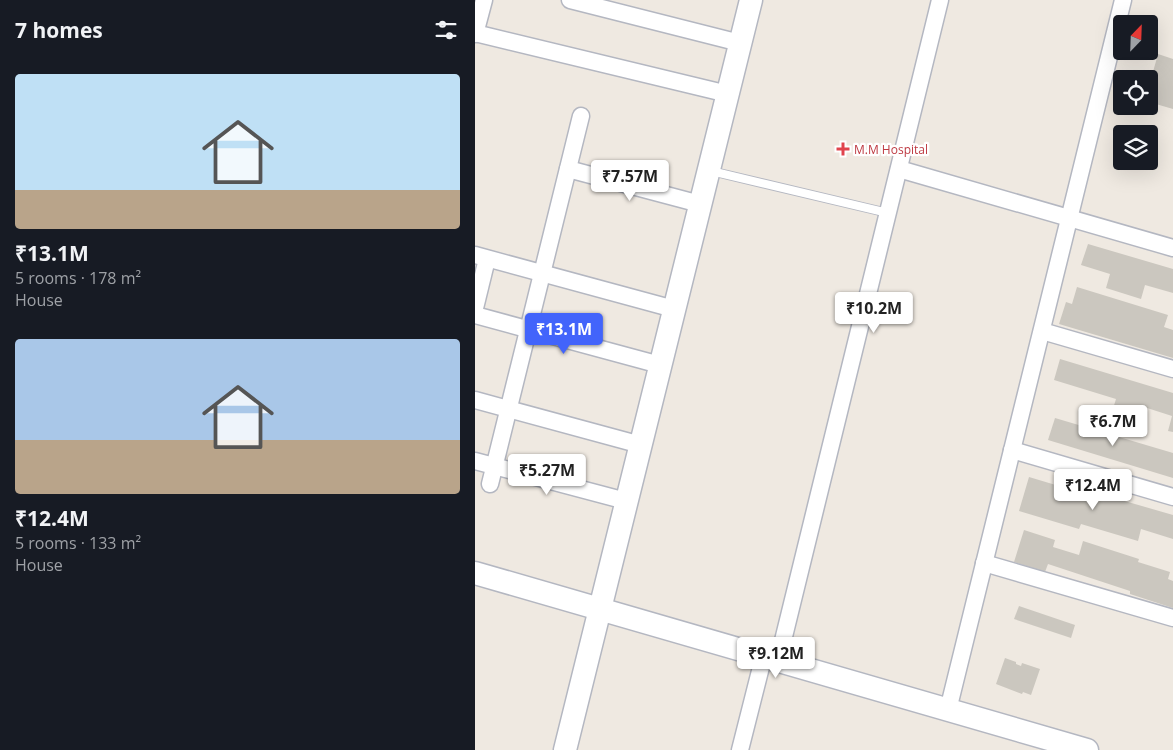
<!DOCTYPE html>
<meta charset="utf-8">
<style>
:root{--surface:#171b24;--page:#242831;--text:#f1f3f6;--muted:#9ea1a6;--accent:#4264fb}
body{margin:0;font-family:"Open Sans",sans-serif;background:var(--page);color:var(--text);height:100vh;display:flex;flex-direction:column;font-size:19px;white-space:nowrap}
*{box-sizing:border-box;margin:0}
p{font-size:16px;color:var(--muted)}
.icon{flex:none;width:28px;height:28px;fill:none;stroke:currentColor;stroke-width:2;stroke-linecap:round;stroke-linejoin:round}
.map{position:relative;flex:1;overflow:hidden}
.sheet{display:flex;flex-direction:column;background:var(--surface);width:475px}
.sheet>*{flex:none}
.needle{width:32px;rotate:23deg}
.fabs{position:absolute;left:638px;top:15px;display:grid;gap:10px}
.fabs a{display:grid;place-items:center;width:45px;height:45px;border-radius:5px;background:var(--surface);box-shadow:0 5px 20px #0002;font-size:25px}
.price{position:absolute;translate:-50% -42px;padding:0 11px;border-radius:5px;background:#fff;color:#222;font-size:16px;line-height:32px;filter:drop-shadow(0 1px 2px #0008)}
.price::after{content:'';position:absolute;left:50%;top:30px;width:15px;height:11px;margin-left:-8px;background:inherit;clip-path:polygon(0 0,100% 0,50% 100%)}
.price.current{background:var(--accent);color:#fff}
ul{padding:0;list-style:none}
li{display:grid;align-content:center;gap:10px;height:265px;padding:0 15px}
li span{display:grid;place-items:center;height:155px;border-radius:5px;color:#555}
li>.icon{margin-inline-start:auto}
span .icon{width:90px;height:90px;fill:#fffc;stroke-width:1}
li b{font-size:21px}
h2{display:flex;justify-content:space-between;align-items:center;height:60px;padding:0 15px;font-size:21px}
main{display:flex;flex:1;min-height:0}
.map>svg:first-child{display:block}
.building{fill:#cbc7bf}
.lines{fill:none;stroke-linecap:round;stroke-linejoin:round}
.lane-casing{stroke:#b4b7c1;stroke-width:10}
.street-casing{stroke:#b4b7c1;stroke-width:19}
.secondary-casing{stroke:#b4b7c1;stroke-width:25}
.lane{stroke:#fff;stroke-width:8}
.street{stroke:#fff;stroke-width:16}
.secondary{stroke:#fff;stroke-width:22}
.health-dot{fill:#e0444e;stroke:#fff;stroke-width:2}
.labels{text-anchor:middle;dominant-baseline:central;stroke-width:4.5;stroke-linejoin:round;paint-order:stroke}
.health-label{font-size:12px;fill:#be3a42;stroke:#fff;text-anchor:start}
</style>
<main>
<section class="sheet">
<h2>7 homes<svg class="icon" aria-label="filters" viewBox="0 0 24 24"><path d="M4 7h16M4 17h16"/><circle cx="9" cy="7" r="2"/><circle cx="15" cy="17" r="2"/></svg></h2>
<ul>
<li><span style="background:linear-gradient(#bfe0f5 75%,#b9a48a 0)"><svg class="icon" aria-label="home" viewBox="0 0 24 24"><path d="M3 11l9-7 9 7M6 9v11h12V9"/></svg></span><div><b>₹13.1M</b><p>5 rooms · 178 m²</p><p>House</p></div></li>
<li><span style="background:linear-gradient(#a9c7e8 65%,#b9a48a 0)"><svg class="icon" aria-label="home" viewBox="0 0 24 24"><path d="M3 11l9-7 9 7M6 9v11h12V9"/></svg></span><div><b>₹12.4M</b><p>5 rooms · 133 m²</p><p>House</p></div></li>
</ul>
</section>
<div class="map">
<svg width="698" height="750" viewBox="0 0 698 750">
<rect width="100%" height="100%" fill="#efe9e1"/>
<!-- building -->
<g class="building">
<polygon points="683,54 698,59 698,109 674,102 674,86"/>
<polygon points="613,244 698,269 698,293 670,285 666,299 631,288 635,274 606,265"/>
<polygon points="602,287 693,315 689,327 698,330 698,358 584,324 591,302 597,304"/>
<polygon points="585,359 698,393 698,432 693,431 697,416 669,407 665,420 637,412 641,399 579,380"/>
<polygon points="580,418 698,453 698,478 573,440"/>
<polygon points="554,477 614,495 615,491 698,515 698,539 666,529 663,541 606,524 604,529 544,511"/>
<polygon points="549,530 580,540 578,547 604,555 608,541 664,559 663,562 695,572 693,579 698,581 698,608 655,594 655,591 573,564 570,572 539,562"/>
<polygon points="544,606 600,625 596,638 539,619"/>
<polygon points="530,658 541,662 541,664 546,666 547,663 565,669 556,695 548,692 547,694 521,684"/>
</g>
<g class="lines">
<!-- lane casing -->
<g class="lane-casing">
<polyline id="lane" points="236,171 413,213"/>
</g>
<!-- street casing -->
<g class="street-casing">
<g id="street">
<polyline points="95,0 265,43"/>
<polyline points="0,33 253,94"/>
<polyline points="0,34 9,0"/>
<polyline points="93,169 225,204"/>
<polyline points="424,169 698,248"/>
<polyline points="0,255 199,309"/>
<polyline points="0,308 12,259"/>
<polyline points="0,315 185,365"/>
<polyline points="567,331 698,369"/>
<polyline points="0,400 166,445"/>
<polyline points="537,450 698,497"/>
<polyline points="0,461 151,501"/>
<polyline points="15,484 106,116"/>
<polyline points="509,563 698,618"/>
<polyline points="303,661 465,0"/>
<polyline points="473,710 648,0"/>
<polyline points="265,750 286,667"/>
</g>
</g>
<!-- secondary casing -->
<g class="secondary-casing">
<g id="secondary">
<polyline points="0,573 612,750"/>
<polyline points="90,750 276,0"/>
</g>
</g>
<!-- lane -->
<use href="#lane" class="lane"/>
<!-- street -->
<use href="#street" class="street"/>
<!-- secondary -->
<use href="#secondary" class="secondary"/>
</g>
<!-- markers -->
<path class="health-dot" d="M365.5 141.5h5v5h5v5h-5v5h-5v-5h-5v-5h5z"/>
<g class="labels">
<!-- health labels -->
<g class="health-label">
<text x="379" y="149">M.M Hospital</text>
</g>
</g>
</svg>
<div class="fabs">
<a><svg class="needle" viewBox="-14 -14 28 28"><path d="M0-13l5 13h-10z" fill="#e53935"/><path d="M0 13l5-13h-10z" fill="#9ea1a6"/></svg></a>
<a><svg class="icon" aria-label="locate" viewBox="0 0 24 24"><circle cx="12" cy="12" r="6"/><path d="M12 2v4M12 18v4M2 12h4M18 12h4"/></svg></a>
<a><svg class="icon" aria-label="layers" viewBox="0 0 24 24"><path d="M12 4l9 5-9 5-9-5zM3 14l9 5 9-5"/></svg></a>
</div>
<b class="price" style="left:155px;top:202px">₹7.57M</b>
<b class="price" style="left:399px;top:334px">₹10.2M</b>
<b class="price current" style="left:89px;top:355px">₹13.1M</b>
<b class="price" style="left:638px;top:447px">₹6.7M</b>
<b class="price" style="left:72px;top:496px">₹5.27M</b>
<b class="price" style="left:618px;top:511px">₹12.4M</b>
<b class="price" style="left:301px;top:679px">₹9.12M</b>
</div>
</main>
